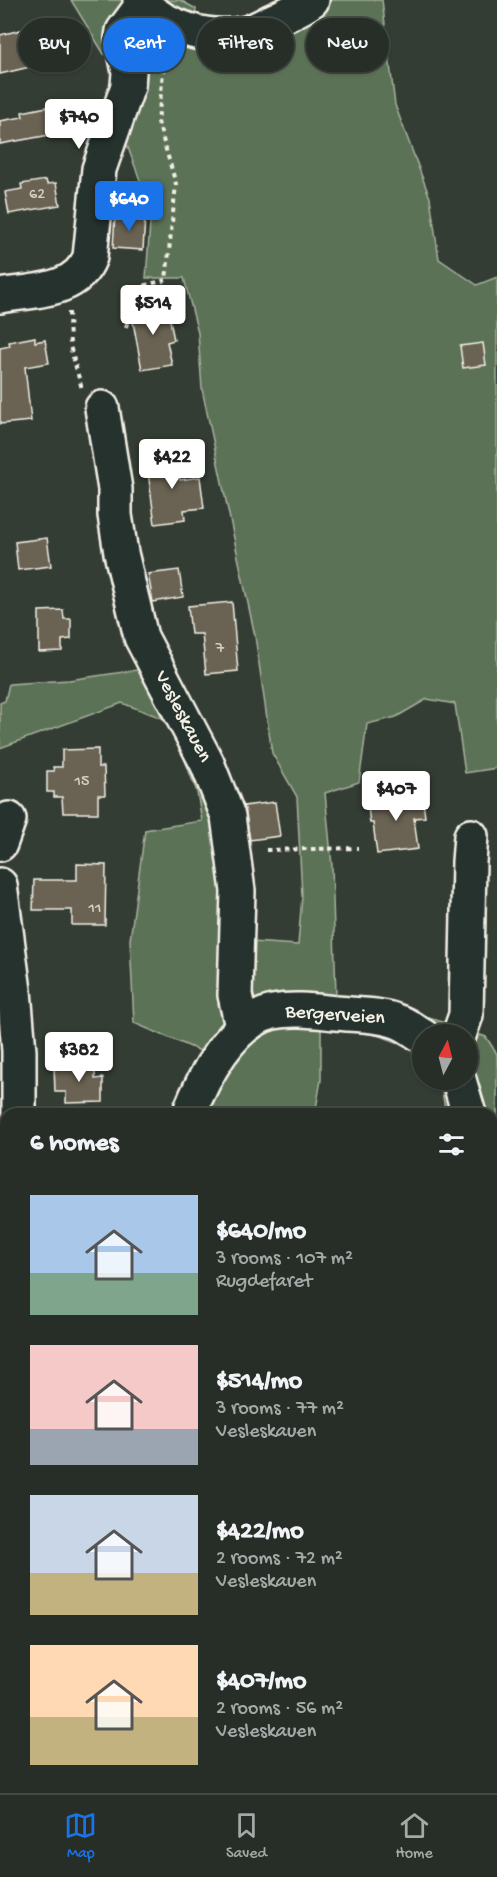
<!DOCTYPE html>
<meta charset="utf-8">
<style>
:root{--surface:#272e27;--page:#2f362f;--text:#f1f3f6;--muted:#a4a8a7;--line:#434a44;--accent:#1a73e8}
body{margin:0;font-family:"Gochi Hand",sans-serif;background:var(--page);color:var(--text);height:100vh;display:flex;flex-direction:column;font-size:22px;white-space:nowrap}
*{box-sizing:border-box;margin:0}
p{font-size:20px;color:var(--muted)}
.icon{flex:none;width:33px;height:33px;fill:none;stroke:currentColor;stroke-width:2;stroke-linecap:round;stroke-linejoin:round}
.map{position:relative;flex:1;overflow:hidden}
.details{position:absolute;left:0px;top:1108px;width:498px;height:686px;display:flex;flex-direction:column;background:var(--surface);border-radius:18px 18px 0 0;box-shadow:0 2px 4px #0004,0 0 0 2px var(--line)}
.details>*{flex:none}
.banner{position:absolute;left:18px;top:18px;width:462px;height:54px;display:flex;gap:12px}
.needle{width:39px;rotate:7deg}
.buttons{position:absolute;left:412px;top:1024px;display:grid;gap:12px}
.buttons a{display:grid;place-items:center;width:66px;height:66px;border-radius:50%;background:var(--surface);box-shadow:0 2px 4px #0004,0 0 0 2px var(--line);font-size:30px}
.price{position:absolute;translate:-50% -51px;padding:0 14px;border-radius:6px;background:#fff;color:#222;font-size:20px;line-height:39px;filter:drop-shadow(0 2px 3px #0008)}
.price::after{content:'';position:absolute;left:50%;top:36px;width:18px;height:14px;margin-left:-9px;background:inherit;clip-path:polygon(0 0,100% 0,50% 100%)}
.price.active{background:var(--accent);color:#fff}
ul{padding:0;list-style:none}
li{display:flex;align-items:center;gap:18px;height:150px;padding:0 30px}
li span{display:grid;place-items:center;flex:none;width:168px;height:120px;border-radius:0px;color:#555}
li>.icon{margin-inline-start:auto}
span .icon{width:72px;height:72px;fill:#fffc;stroke-width:1}
li b{font-size:26px}
h2{display:flex;justify-content:space-between;align-items:center;height:72px;padding:0 30px;font-size:26px}
.tag{padding:0 21px;border-radius:27px;background:var(--surface);box-shadow:0 2px 4px #0004,0 0 0 2px var(--line);font-size:21px;line-height:54px}
.tag.active{background:var(--accent);color:#fff}
.menu{display:flex;justify-content:space-around;align-items:center;height:84px;border-top:2px solid var(--line);background:var(--surface);font-size:16px;color:var(--muted)}
.menu a{display:grid;justify-items:center;gap:3px}
.menu .active{color:var(--accent)}
.map>svg:first-child{display:block}
.green{fill:#5c7256;stroke:#a8b29f;stroke-width:1.5}
.building{fill:#6a6352;stroke:#f4f1e8;stroke-width:1.5}
.lines{fill:none;stroke-linecap:round;stroke-linejoin:round}
.minor-casing{stroke:#f4f1e8;stroke-width:38}
.path{stroke:#f4f1e8;stroke-width:4;stroke-dasharray:4.5 4.5;stroke-linecap:butt}
.minor{stroke:#26332d;stroke-width:33}
.labels{text-anchor:middle;dominant-baseline:central;stroke-width:4.5;stroke-linejoin:round;paint-order:stroke}
.number-label{font-size:16px;fill:#d2cec2}
.street-label{font-size:20px;fill:#f4f1e8;stroke:#26332d}
</style>
<div class="map">
<svg width="497" height="1793" viewBox="0 0 497 1793">
<rect width="100%" height="100%" fill="#343d34"/>
<filter id="ink" filterUnits="userSpaceOnUse"><feTurbulence type="fractalNoise" baseFrequency=".0167" numOctaves="2"/><feDisplacementMap in="SourceGraphic" scale="12" xChannelSelector="R" yChannelSelector="G"/><feConvolveMatrix kernelMatrix="1 2 1 2 8 2 1 2 1" color-interpolation-filters="sRGB"/></filter>
<g filter="url(#ink)">
<!-- green -->
<g class="green">
<path d="M71 0H180L196 9 193 38 319 0H382L395 105 430 198 439 259 477 285 497 277V768L465 773 455 704 427 699 396 717 367 724 359 782 325 793 332 866 336 995 383 1002 486 1037 497 1054V1407L492 1405V1114H446L440 1080H468V1035H423V1059C406 1038 347 1027 321 1024V1080L315 1114H201L224 1061 134 1023 130 940 145 830 202 821 197 792 170 721 122 703 0 748V703L5 701 9 684 69 680 164 666 251 942 298 945 302 896 297 797 272 753 255 636 202 389 198 333 184 278H146L151 210 123 134 143 61 104 54Z"/>
<polygon points="497,1509 497,1793 467,1793 467,1788 492,1788 492,1524"/>
<polygon points="55,1788 284,1788 284,1793 218,1793 173,1789 169,1793 58,1793"/>
</g>
<!-- building -->
<g class="building">
<polygon points="25,29 34,66 0,74 0,35"/>
<polygon points="47,107 48,112 57,110 61,133 0,144 0,121 23,117 22,112"/>
<polygon points="46,180 47,184 56,183 60,205 9,214 5,192 22,189 21,184"/>
<polygon points="115,215 145,217 143,250 113,248"/>
<polygon points="167,305 174,340 167,342 172,365 142,370 131,311"/>
<polygon points="35,337 35,342 45,340 49,363 25,367 31,421 0,424 0,348 10,346 9,342"/>
<polygon points="483,343 486,365 463,368 460,346"/>
<polygon points="177,454 180,480 200,477 204,508 184,510 185,520 155,524 146,458"/>
<polygon points="47,538 51,566 18,570 15,542"/>
<polygon points="179,570 183,597 153,602 148,574"/>
<polygon points="232,602 238,671 206,674 202,634 191,634 188,606"/>
<polygon points="63,610 64,619 71,619 71,639 62,640 62,651 39,652 39,611"/>
<polygon points="98,749 98,767 104,767 105,795 98,795 98,813 63,813 62,797 54,797 54,792 47,792 47,771 54,771 53,767 62,767 62,750"/>
<polygon points="422,794 425,817 414,818 418,849 377,854 373,823 370,823 367,800"/>
<polygon points="275,802 280,836 250,840 244,806"/>
<polygon points="77,864 106,865 105,925 72,925 72,910 33,910 34,880 77,880"/>
<polygon points="95,1064 95,1079 103,1078 103,1102 66,1103 66,1092 55,1092 54,1065"/>
</g>
<g class="lines">
<!-- minor casing -->
<g class="minor-casing">
<g id="minor">
<path d="M140 0C163 28 210 41 246 33 257 30 269 22 279 18 291 12 302 8 312 0"/>
<path d="M0 296C33 290 76 293 90 257L99 169 128 86 129 72 122 38 123 31 143 4"/>
<polyline points="102,408 115,489 115,515 121,553 141,637 207,763 228,816 238,891 235,995 242,1027"/>
<polyline points="0,844 9,819"/>
<polyline points="0,885 14,991 19,1051 19,1114"/>
<polyline points="459,1035 466,1015 469,862 471,836"/>
<polyline points="459,1080 469,1114"/>
<path d="M189 1114C203 1078 231 1022 273 1012 294 1008 315 1011 336 1013 356 1015 381 1014 399 1022 408 1025 415 1032 423 1036"/>
<polyline points="0,1411 6,1408"/>
<polyline points="492,1442 497,1443"/>
<polyline points="492,1506 497,1492"/>
</g>
</g>
<!-- path -->
<g class="path">
<polyline points="69,312 70,346 82,389"/>
<polyline points="126,327 131,309 146,285 166,280 176,184 158,122 165,52"/>
<polyline points="266,850 358,848"/>
</g>
<!-- minor -->
<use href="#minor" class="minor"/>
</g>
</g>
<g class="labels">
<!-- number labels -->
<g class="number-label">
<text x="37" y="195">62</text>
<text x="220" y="649">7</text>
<text x="82" y="782">15</text>
<text x="95" y="909">11</text>
</g>
<!-- street labels -->
<g class="street-label">
<text transform="translate(182 717) rotate(62)">Vesleskauen</text>
<text transform="translate(335 1016) rotate(4)">Bergerveien</text>
</g>
</g>
</svg>
<div class="buttons">
<a><svg class="needle" viewBox="-14 -14 28 28"><path d="M0-13l5 13h-10z" fill="#e53935"/><path d="M0 13l5-13h-10z" fill="#a4a8a7"/></svg></a>
</div>
<b class="price" style="left:79px;top:150px">$740</b>
<b class="price active" style="left:129px;top:232px">$640</b>
<b class="price" style="left:153px;top:336px">$514</b>
<b class="price" style="left:172px;top:490px">$422</b>
<b class="price" style="left:396px;top:822px">$407</b>
<b class="price" style="left:79px;top:1083px">$382</b>
<div class="banner">
<a class="tag">Buy</a>
<a class="tag active">Rent</a>
<a class="tag">Filters</a>
<a class="tag">New</a>
</div>
<section class="details">
<h2>6 homes<svg class="icon" aria-label="filters" viewBox="0 0 24 24"><path d="M4 7h16M4 17h16"/><circle cx="9" cy="7" r="2"/><circle cx="15" cy="17" r="2"/></svg></h2>
<ul>
<li><span style="background:linear-gradient(#a9c7e8 65%,#7fa58c 0)"><svg class="icon" aria-label="home" viewBox="0 0 24 24"><path d="M3 11l9-7 9 7M6 9v11h12V9"/></svg></span><div><b>$640/mo</b><p>3 rooms · 107 m²</p><p>Rugdefaret</p></div></li>
<li><span style="background:linear-gradient(#f6c9c9 70%,#9aa5b1 0)"><svg class="icon" aria-label="home" viewBox="0 0 24 24"><path d="M3 11l9-7 9 7M6 9v11h12V9"/></svg></span><div><b>$514/mo</b><p>3 rooms · 77 m²</p><p>Vesleskauen</p></div></li>
<li><span style="background:linear-gradient(#c9d6e8 65%,#c2b280 0)"><svg class="icon" aria-label="home" viewBox="0 0 24 24"><path d="M3 11l9-7 9 7M6 9v11h12V9"/></svg></span><div><b>$422/mo</b><p>2 rooms · 72 m²</p><p>Vesleskauen</p></div></li>
<li><span style="background:linear-gradient(#ffd9b3 60%,#c2b280 0)"><svg class="icon" aria-label="home" viewBox="0 0 24 24"><path d="M3 11l9-7 9 7M6 9v11h12V9"/></svg></span><div><b>$407/mo</b><p>2 rooms · 56 m²</p><p>Vesleskauen</p></div></li>
</ul>
</section>
</div>
<nav class="menu">
<a class="active"><svg class="icon" aria-label="map" viewBox="0 0 24 24"><path d="M3 6l6-2 6 2 6-2v14l-6 2-6-2-6 2zM9 4v14M15 6v14"/></svg>Map</a>
<a><svg class="icon" aria-label="saved" viewBox="0 0 24 24"><path d="M7 4h10v16l-5-4-5 4z"/></svg>Saved</a>
<a><svg class="icon" aria-label="home" viewBox="0 0 24 24"><path d="M3 11l9-7 9 7M6 9v11h12V9"/></svg>Home</a>
</nav>
